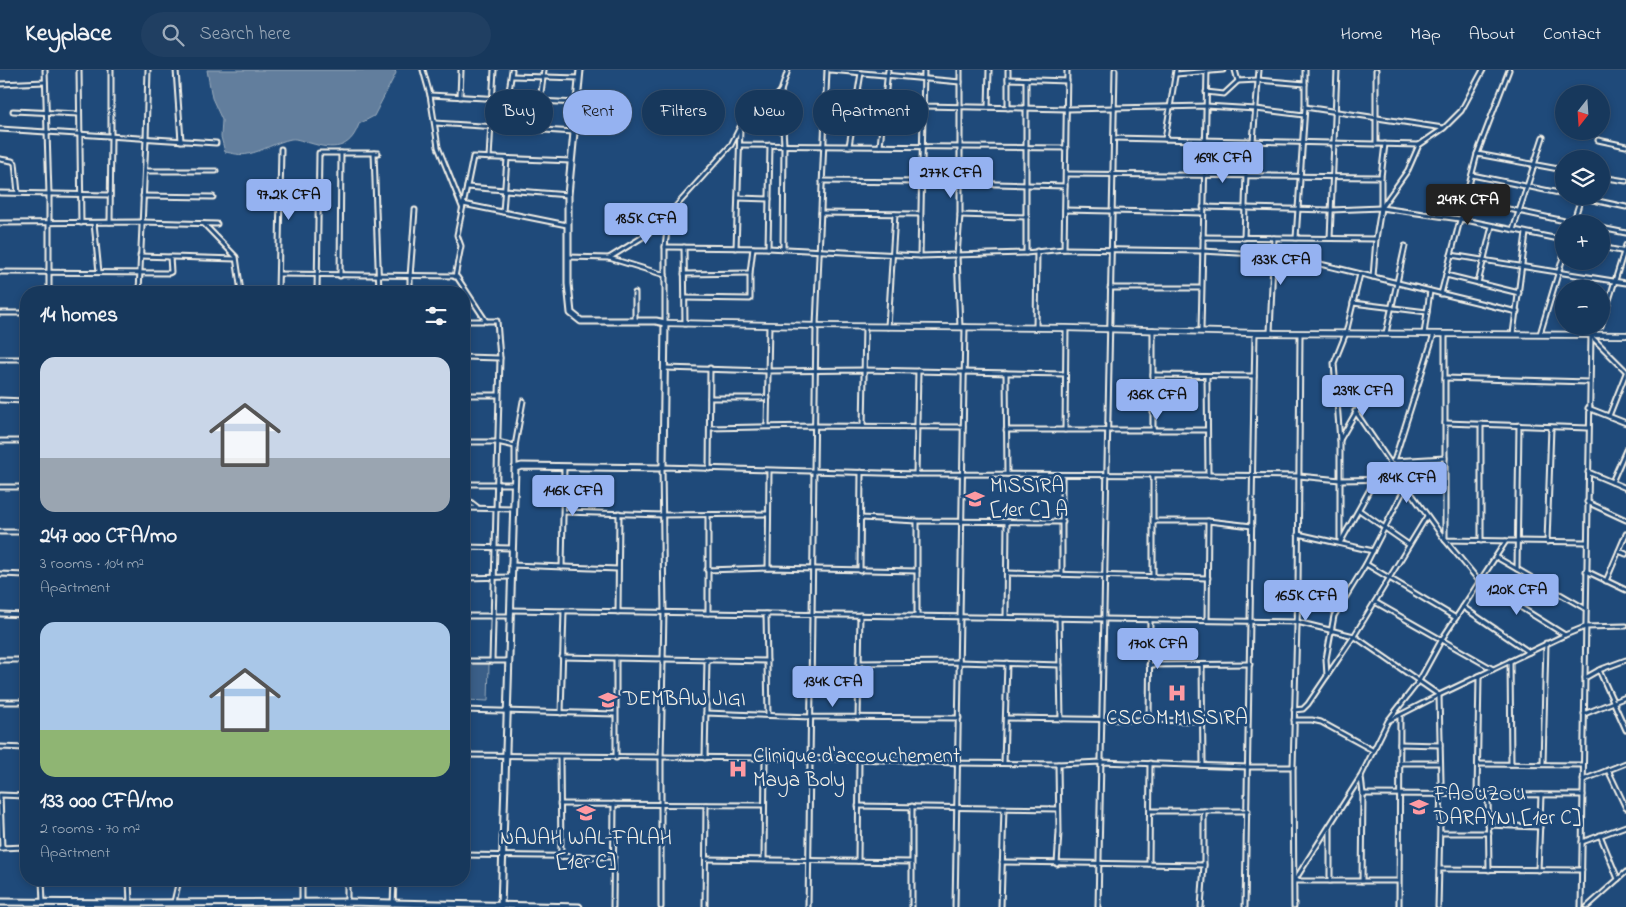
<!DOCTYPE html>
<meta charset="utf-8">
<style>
:root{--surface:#17385c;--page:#203f62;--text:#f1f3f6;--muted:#9eacbb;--line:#365272;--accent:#95b2f1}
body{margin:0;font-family:"Indie Flower",sans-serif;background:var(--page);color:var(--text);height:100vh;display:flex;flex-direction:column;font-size:19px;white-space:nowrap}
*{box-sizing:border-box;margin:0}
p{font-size:16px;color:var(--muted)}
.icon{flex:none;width:28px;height:28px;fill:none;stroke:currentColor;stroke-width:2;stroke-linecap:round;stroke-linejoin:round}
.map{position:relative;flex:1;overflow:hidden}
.sheet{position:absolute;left:20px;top:216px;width:450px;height:600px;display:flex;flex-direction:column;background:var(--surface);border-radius:20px;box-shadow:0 2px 8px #0003,0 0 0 1px var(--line)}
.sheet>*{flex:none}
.banner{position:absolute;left:485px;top:20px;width:475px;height:45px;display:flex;gap:10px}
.needle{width:32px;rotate:197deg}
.fabs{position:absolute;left:1555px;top:15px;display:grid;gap:10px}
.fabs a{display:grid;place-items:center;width:55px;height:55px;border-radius:50%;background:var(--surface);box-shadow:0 2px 8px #0003,0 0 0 1px var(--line);font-size:25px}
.price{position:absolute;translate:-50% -42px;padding:0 11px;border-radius:5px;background:var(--accent);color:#111;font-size:16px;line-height:32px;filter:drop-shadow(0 1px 2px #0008)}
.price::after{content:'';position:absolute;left:50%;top:30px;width:15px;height:11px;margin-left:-8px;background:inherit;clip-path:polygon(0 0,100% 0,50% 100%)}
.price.current{background:#222;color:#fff}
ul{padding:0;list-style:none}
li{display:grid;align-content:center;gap:10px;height:265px;padding:0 20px}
li span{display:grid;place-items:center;height:155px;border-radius:15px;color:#555}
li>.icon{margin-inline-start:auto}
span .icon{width:90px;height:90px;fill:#fffc;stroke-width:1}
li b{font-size:21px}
h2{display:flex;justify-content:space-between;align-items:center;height:60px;padding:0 20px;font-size:21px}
.tag{padding:0 18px;border-radius:22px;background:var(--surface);box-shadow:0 2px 8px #0003,0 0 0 1px var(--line);font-size:18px;line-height:45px}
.tag.current{background:var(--accent);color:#111}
header{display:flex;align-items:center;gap:30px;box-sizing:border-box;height:70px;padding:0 25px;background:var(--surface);border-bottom:1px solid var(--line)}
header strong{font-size:24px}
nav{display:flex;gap:28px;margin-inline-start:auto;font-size:18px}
.search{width:350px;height:45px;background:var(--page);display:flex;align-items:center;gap:12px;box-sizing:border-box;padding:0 18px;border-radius:28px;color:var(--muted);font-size:19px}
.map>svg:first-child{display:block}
.green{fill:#3a5f88;stroke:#97a8b8}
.water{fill:#627e9d;stroke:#9cacbb}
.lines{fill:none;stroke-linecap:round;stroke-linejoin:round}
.minor-casing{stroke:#f4f1e8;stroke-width:7}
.tertiary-casing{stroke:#f4f1e8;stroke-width:8}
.secondary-casing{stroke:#f4f1e8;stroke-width:9}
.primary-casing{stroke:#f4f1e8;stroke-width:9}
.minor{stroke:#1f4a7a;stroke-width:3}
.tertiary{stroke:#1f4a7a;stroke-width:4.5}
.secondary{stroke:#1f4a7a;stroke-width:5}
.primary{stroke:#1f4a7a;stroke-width:5}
.labels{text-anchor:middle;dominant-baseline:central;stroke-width:5;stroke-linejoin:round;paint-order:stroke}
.poi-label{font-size:21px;fill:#f4f1e8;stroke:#1f4a7a;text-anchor:start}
</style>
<header>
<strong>Keyplace</strong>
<div class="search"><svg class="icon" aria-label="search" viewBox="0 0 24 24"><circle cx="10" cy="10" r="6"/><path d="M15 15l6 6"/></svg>Search here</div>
<nav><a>Home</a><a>Map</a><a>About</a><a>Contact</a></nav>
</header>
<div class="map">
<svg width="1626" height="837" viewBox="0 0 1626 837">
<rect width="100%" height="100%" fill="#1f4a7a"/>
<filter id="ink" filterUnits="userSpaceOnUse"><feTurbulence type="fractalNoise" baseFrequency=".02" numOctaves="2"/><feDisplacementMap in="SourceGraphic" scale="10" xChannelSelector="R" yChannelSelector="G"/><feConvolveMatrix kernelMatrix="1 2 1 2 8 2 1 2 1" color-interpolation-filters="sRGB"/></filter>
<g filter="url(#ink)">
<!-- green -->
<polygon class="green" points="464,594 489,594 488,631 464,630"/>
<!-- water -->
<path class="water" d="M207 0H395L396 3 374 46 359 54C350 80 333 80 310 73 304 72 297 68 291 69 276 72 263 81 248 84 241 86 232 83 225 82L221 67 222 50 212 28Z"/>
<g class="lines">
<!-- minor casing -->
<g class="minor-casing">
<g id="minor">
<polyline points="45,0 49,124 49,222"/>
<polyline points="79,0 81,153"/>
<polyline points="176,0 181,71"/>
<polyline points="423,0 430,25 438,77 462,137"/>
<polyline points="830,0 960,12"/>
<polyline points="1235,0 1238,11"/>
<polyline points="1176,4 1223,0"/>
<polyline points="512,6 579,8"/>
<polyline points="1008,9 1067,11"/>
<polyline points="1026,10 1026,183"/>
<polyline points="0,14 45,12"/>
<polyline points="1206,22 1224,24 1238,11 1258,10 1305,14"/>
<polyline points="430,25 577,33"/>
<polyline points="460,27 461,0"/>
<polyline points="508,29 512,0"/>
<polyline points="540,31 544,0"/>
<polyline points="885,33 923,36 1067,39 1206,36 1256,39 1304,45"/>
<polyline points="988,37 989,0"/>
<polyline points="1305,37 1443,58"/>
<polyline points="1008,38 1008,0"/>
<polyline points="13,41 79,44"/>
<polyline points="435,53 574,62"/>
<polyline points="0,59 216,73"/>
<polyline points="1114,68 1419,75"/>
<polyline points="1165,69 1176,0"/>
<polyline points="1598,70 1626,76"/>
<polyline points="1253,71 1259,0"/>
<polyline points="1376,74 1376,0"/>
<polyline points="740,75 1066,78"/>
<polyline points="849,76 861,3"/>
<polyline points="880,76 888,0"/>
<polyline points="374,83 379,222"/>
<polyline points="1477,84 1564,100"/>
<polyline points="489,88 494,0"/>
<polyline points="0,89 12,91 15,93 18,123"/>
<polyline points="145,101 216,101"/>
<polyline points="1066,104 1381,107"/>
<polyline points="1472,105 1564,124"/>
<polyline points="1601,107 1626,111"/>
<polyline points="822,111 921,112"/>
<polyline points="960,113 1065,116"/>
<polyline points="467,117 568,125"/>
<polyline points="0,123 109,125"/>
<polyline points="143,126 213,127"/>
<polyline points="1574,126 1626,137"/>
<polyline points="738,128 769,129"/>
<polyline points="1466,130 1579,154"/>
<polyline points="463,134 567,155"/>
<polyline points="1203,137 1331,140 1381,138 1460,149 1564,170"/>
<polyline points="1381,138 1408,100 1419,75 1444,58 1461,41 1483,0"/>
<polyline points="1065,140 1203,143"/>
<polyline points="503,142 507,89"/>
<polyline points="821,143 920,144"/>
<polyline points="960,145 1027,147"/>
<polyline points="110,152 111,66 111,0"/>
<polyline points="0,153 142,152 217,154"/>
<polyline points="94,153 99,202"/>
<polyline points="1573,153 1581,128"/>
<polyline points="204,154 236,187 241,222"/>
<polyline points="1601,158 1626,163"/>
<polyline points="1513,160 1543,67"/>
<polyline points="1203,167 1376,169"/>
<polyline points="1244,168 1247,71"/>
<polyline points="1296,168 1305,37 1305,0"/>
<polyline points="1330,168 1337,0"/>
<polyline points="665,177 768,178 920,186 1026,183 1064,179 1202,181 1274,185"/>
<polyline points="684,177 685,254"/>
<polyline points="1601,177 1626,182"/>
<polyline points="736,178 740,59"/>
<polyline points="768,178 770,75"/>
<polyline points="783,179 784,75 781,21 788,0"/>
<polyline points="1064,179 1067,0"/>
<polyline points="1451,185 1626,213"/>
<polyline points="140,186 236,189"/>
<polyline points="920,186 924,0"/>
<polyline points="568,187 609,188 665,205"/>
<polyline points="609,188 646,165 669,144 731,75 740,57 767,37 781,21"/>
<polyline points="1316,193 1517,242"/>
<polyline points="0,202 169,203 171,202 170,187"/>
<polyline points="279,204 454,206 457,207 486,251"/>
<polyline points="684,204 750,203"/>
<polyline points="1446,205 1519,223"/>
<polyline points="340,206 341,83"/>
<polyline points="455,207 461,176 457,165 473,87 571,91"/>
<polyline points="1373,207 1376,169 1381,138 1381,107 1385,74"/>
<polyline points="1478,213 1492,156"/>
<polyline points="1110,218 1201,218"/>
<polyline points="139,222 146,69 148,0"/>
<polyline points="278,222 281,79"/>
<polyline points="317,222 319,83 378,83"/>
<polyline points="410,222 410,207 415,140"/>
<polyline points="635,223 635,251"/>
<polyline points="1441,224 1477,84 1509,0"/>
<polyline points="685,228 750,229 750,203 753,178"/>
<polyline points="1353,233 1427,242"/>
<polyline points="0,243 26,243"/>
<polyline points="464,251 497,251 500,288 492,591"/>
<polyline points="665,253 665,177 669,144"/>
<polyline points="1601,256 1626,175"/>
<polyline points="888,257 895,144"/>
<polyline points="960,257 957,186 960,145 960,0"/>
<polyline points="1036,258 1037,181"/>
<polyline points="1201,260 1207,0"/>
<polyline points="1270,263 1274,168"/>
<polyline points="1386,263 1405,176"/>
<polyline points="1424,264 1430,221"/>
<polyline points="1445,264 1445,470 1586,472"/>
<polyline points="1513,264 1526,163"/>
<polyline points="1540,264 1564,184"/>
<polyline points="1591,266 1626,301"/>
<polyline points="464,287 500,288"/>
<polyline points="0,289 26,289"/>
<polyline points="665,298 768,301 865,300 1065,304"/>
<polyline points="1006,303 1007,404"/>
<polyline points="1153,305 1254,306"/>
<polyline points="1207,306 1208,405"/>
<polyline points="1445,308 1589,312"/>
<polyline points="464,325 498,325"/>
<polyline points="710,328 768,328"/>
<polyline points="0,330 26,331"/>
<polyline points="1588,338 1626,353"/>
<polyline points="1355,341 1401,409 1445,470 1480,512 1565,565"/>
<polyline points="1609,346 1626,303"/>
<polyline points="1445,353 1588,358"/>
<polyline points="767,356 769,255"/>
<polyline points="863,356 865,257"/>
<polyline points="710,358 814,356 963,357"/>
<polyline points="1006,360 1207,360"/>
<polyline points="1065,360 1066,258"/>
<polyline points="1153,360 1153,260"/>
<polyline points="1340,370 1367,323 1372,319 1383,317"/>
<polyline points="0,371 26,371"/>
<polyline points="464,372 497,372 515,376"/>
<polyline points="1393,391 1445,388"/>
<polyline points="1394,391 1434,264"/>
<polyline points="515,397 515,376 523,331"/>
<polyline points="709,399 710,298"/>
<polyline points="1588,402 1626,418"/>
<polyline points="916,404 918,301"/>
<polyline points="1062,405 1062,504"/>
<polyline points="1153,406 1153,507"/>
<polyline points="1612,412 1626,380"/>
<polyline points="464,414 515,414"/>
<polyline points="0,417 26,417"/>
<polyline points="464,427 477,437"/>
<polyline points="1587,432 1626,450"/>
<polyline points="464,438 513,439"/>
<polyline points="1359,440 1409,475"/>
<polyline points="564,442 663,445 768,444"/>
<polyline points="708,445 708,543"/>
<polyline points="861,448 917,451 1063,452"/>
<polyline points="1154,451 1208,451 1252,456"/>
<polyline points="0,462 26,462"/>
<polyline points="1298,464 1373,481"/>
<polyline points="1481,471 1481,354"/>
<polyline points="1547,472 1551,357"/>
<polyline points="1340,473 1340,371 1334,293 1346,263 1360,204"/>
<polyline points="1340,473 1375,410"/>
<polyline points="464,477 512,478"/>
<polyline points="1619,481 1626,484"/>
<polyline points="1496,487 1586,539"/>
<polyline points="1366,494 1456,548"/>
<polyline points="511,495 618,499"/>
<polyline points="562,497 564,397"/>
<polyline points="768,498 769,401"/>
<polyline points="1517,499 1519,355"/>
<polyline points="707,500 768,498 917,501"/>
<polyline points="860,501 861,402"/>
<polyline points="1586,501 1626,520"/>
<polyline points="1007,503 1208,508"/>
<polyline points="0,504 26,505"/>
<polyline points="464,508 510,507"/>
<polyline points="1606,511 1626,464"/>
<polyline points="1375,532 1493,599"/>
<polyline points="1463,537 1529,582"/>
<polyline points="510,540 1297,552 1354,566 1439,625 1441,712 1438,837"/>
<polyline points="618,542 619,443"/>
<polyline points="0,544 26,545"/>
<polyline points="766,544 768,645"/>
<polyline points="464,546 510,546"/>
<polyline points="917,546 917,451"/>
<polyline points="1006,547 1007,452"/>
<polyline points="1059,548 1061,649"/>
<polyline points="1207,550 1208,451"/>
<polyline points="562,587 767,591"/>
<polyline points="0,590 26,590"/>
<polyline points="464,591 508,591"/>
<polyline points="1510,591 1511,694"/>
<polyline points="859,593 960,592 1060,595"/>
<polyline points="1149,595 1250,594"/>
<polyline points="1202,595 1203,695"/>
<polyline points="1599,600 1626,590"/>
<polyline points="1327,606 1354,566 1427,446"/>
<polyline points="1585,608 1599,600 1626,660"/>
<polyline points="0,632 26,632"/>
<polyline points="464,640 615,644"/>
<polyline points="1294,640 1303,639 1308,634 1327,606 1326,589 1334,546 1366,494 1406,416"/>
<polyline points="561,643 564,541"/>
<polyline points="706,643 811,647 959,648"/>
<polyline points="1584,644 1626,627"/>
<polyline points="858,648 860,545"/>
<polyline points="1006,648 1203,651"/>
<polyline points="1149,650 1150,550"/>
<polyline points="1294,650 1312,650 1321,652 1374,681"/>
<polyline points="1390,650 1439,625 1565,565 1585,557 1626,556"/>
<polyline points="1400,674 1440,675"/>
<polyline points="0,677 26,678"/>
<polyline points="464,685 859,689 958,693 1058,694 1101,692 1248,697 1293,697"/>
<polyline points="560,687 561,787"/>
<polyline points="616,688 616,588"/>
<polyline points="705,688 707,590"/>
<polyline points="1004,693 1007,593"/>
<polyline points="1400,693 1440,693"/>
<polyline points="1478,694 1583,695"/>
<polyline points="1543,694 1546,573"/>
<polyline points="1608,700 1626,738"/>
<polyline points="1361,707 1363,724 1362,811"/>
<polyline points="1583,710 1626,693"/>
<polyline points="1363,724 1583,725"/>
<polyline points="0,725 26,726"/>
<polyline points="1477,725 1479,606"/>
<polyline points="1488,725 1489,800"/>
<polyline points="0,726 2,778"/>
<polyline points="560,734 764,735"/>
<polyline points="858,736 1058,739"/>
<polyline points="912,736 912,837"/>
<polyline points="1150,741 1248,741"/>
<polyline points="1488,755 1540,757"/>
<polyline points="1330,756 1330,811"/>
<polyline points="1441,763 1489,763"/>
<polyline points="1600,765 1618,809"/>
<polyline points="1582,772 1626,756"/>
<polyline points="0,778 26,777"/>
<polyline points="464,785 614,787"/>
<polyline points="706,789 911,792"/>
<polyline points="764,790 765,688"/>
<polyline points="858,791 859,689"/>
<polyline points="1002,792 1204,795"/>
<polyline points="1057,794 1059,762 1058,694"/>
<polyline points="1149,794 1150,693"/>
<polyline points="1439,799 1582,800"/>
<polyline points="1538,800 1541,725"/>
<polyline points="42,810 43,832"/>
<polyline points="129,810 130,833"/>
<polyline points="302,810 302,832"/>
<polyline points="1295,810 1361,706 1388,651 1419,611 1442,569 1506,471"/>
<polyline points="1295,811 1398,811"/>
<polyline points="174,832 179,810"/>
<polyline points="347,832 347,810"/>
<polyline points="393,834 394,810"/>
<polyline points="613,837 614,734"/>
<polyline points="661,837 661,688 664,542 662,397 916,404 1208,405 1299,406 1340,410 1401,409"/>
<polyline points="705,837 706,735"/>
<polyline points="808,837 816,256 827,0"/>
<polyline points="955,837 965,257"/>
<polyline points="1001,837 1004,738"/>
<polyline points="1098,837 1115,0"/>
<polyline points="1201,837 1204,795 1204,741"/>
<polyline points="1245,837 1255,263"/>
<polyline points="1294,837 1293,697 1298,520 1300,264"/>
<polyline points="1399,837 1400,646"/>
<polyline points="1581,837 1591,265"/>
<polyline points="1587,837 1626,802"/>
</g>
</g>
<!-- tertiary casing -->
<g class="tertiary-casing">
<polyline id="tertiary" points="665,253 816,256 1066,258 1255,263 1626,265"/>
</g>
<!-- secondary casing -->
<g class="secondary-casing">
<polyline id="secondary" points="501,837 515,398 522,396 659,398 662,397 663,395 665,253 656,251 581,251 571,243 568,214 568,125 580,0"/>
</g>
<!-- primary casing -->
<g class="primary-casing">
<polyline id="primary" points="0,832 130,833 347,832 579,837"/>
</g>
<!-- minor -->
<use href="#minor" class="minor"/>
<!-- tertiary -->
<use href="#tertiary" class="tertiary"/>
<!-- secondary -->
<use href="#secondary" class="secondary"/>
<!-- primary -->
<use href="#primary" class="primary"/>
</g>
</g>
<!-- icons -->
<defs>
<g id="school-bare" transform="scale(1.5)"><path d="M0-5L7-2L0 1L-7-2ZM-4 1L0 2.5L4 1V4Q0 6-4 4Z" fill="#ff9aa2" stroke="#1f4a7a" stroke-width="2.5" paint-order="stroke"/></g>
<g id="hospital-bare" transform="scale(1.5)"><path d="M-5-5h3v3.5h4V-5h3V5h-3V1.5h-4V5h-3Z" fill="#ff9aa2" stroke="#1f4a7a" stroke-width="2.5" paint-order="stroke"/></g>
</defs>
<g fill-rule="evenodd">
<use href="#school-bare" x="975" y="429"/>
<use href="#hospital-bare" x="1177" y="623"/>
<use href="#school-bare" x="608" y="630"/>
<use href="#hospital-bare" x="738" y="699"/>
<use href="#school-bare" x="1419" y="737"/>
<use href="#school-bare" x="586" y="743"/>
</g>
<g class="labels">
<!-- poi labels -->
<g class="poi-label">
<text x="990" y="417">MISSIRA<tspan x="990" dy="24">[1er C] A</tspan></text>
<text x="623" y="630">DEMBAW JIGI</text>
<text x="1177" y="649" text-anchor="middle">CSCOM MISSIRA</text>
<text x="753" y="687">Clinique d'accouchement<tspan x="753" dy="24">Maya Boly</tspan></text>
<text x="1434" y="725">FAOUZOU<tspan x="1434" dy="24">DARAYNI [1er C]</tspan></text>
<text x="586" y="769" text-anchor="middle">NAJAH WAL-FALAH<tspan x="586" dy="24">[1er C]</tspan></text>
</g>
</g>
</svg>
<div class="fabs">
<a><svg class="needle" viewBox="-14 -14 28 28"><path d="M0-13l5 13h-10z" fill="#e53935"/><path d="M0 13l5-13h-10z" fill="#9eacbb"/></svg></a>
<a><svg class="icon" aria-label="layers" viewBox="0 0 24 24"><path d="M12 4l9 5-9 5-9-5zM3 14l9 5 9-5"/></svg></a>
<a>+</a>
<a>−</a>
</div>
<b class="price" style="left:1223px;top:114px">169K CFA</b>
<b class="price" style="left:951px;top:129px">277K CFA</b>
<b class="price" style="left:289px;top:151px">97.2K CFA</b>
<b class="price current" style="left:1468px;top:156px">247K CFA</b>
<b class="price" style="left:646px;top:175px">185K CFA</b>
<b class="price" style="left:1281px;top:216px">133K CFA</b>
<b class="price" style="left:1363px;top:347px">239K CFA</b>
<b class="price" style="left:1157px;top:351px">136K CFA</b>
<b class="price" style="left:1407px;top:434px">184K CFA</b>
<b class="price" style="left:573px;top:447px">146K CFA</b>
<b class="price" style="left:1517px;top:546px">120K CFA</b>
<b class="price" style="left:1306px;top:552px">165K CFA</b>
<b class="price" style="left:1158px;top:600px">170K CFA</b>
<b class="price" style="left:833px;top:638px">134K CFA</b>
<div class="banner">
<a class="tag">Buy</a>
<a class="tag current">Rent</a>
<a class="tag">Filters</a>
<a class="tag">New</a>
<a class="tag">Apartment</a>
</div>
<section class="sheet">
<h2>14 homes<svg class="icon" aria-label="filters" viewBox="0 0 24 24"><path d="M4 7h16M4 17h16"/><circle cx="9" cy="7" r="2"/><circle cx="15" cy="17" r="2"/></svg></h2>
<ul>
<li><span style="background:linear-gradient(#c9d6e8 65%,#9aa5b1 0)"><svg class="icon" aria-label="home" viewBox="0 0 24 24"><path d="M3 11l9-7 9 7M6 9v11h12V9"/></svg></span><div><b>247 000 CFA/mo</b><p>3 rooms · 104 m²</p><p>Apartment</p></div></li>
<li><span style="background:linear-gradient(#a9c7e8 70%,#8fb573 0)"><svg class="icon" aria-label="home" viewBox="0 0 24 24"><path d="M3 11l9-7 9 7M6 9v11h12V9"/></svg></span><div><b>133 000 CFA/mo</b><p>2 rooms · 70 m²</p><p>Apartment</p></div></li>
</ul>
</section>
</div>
